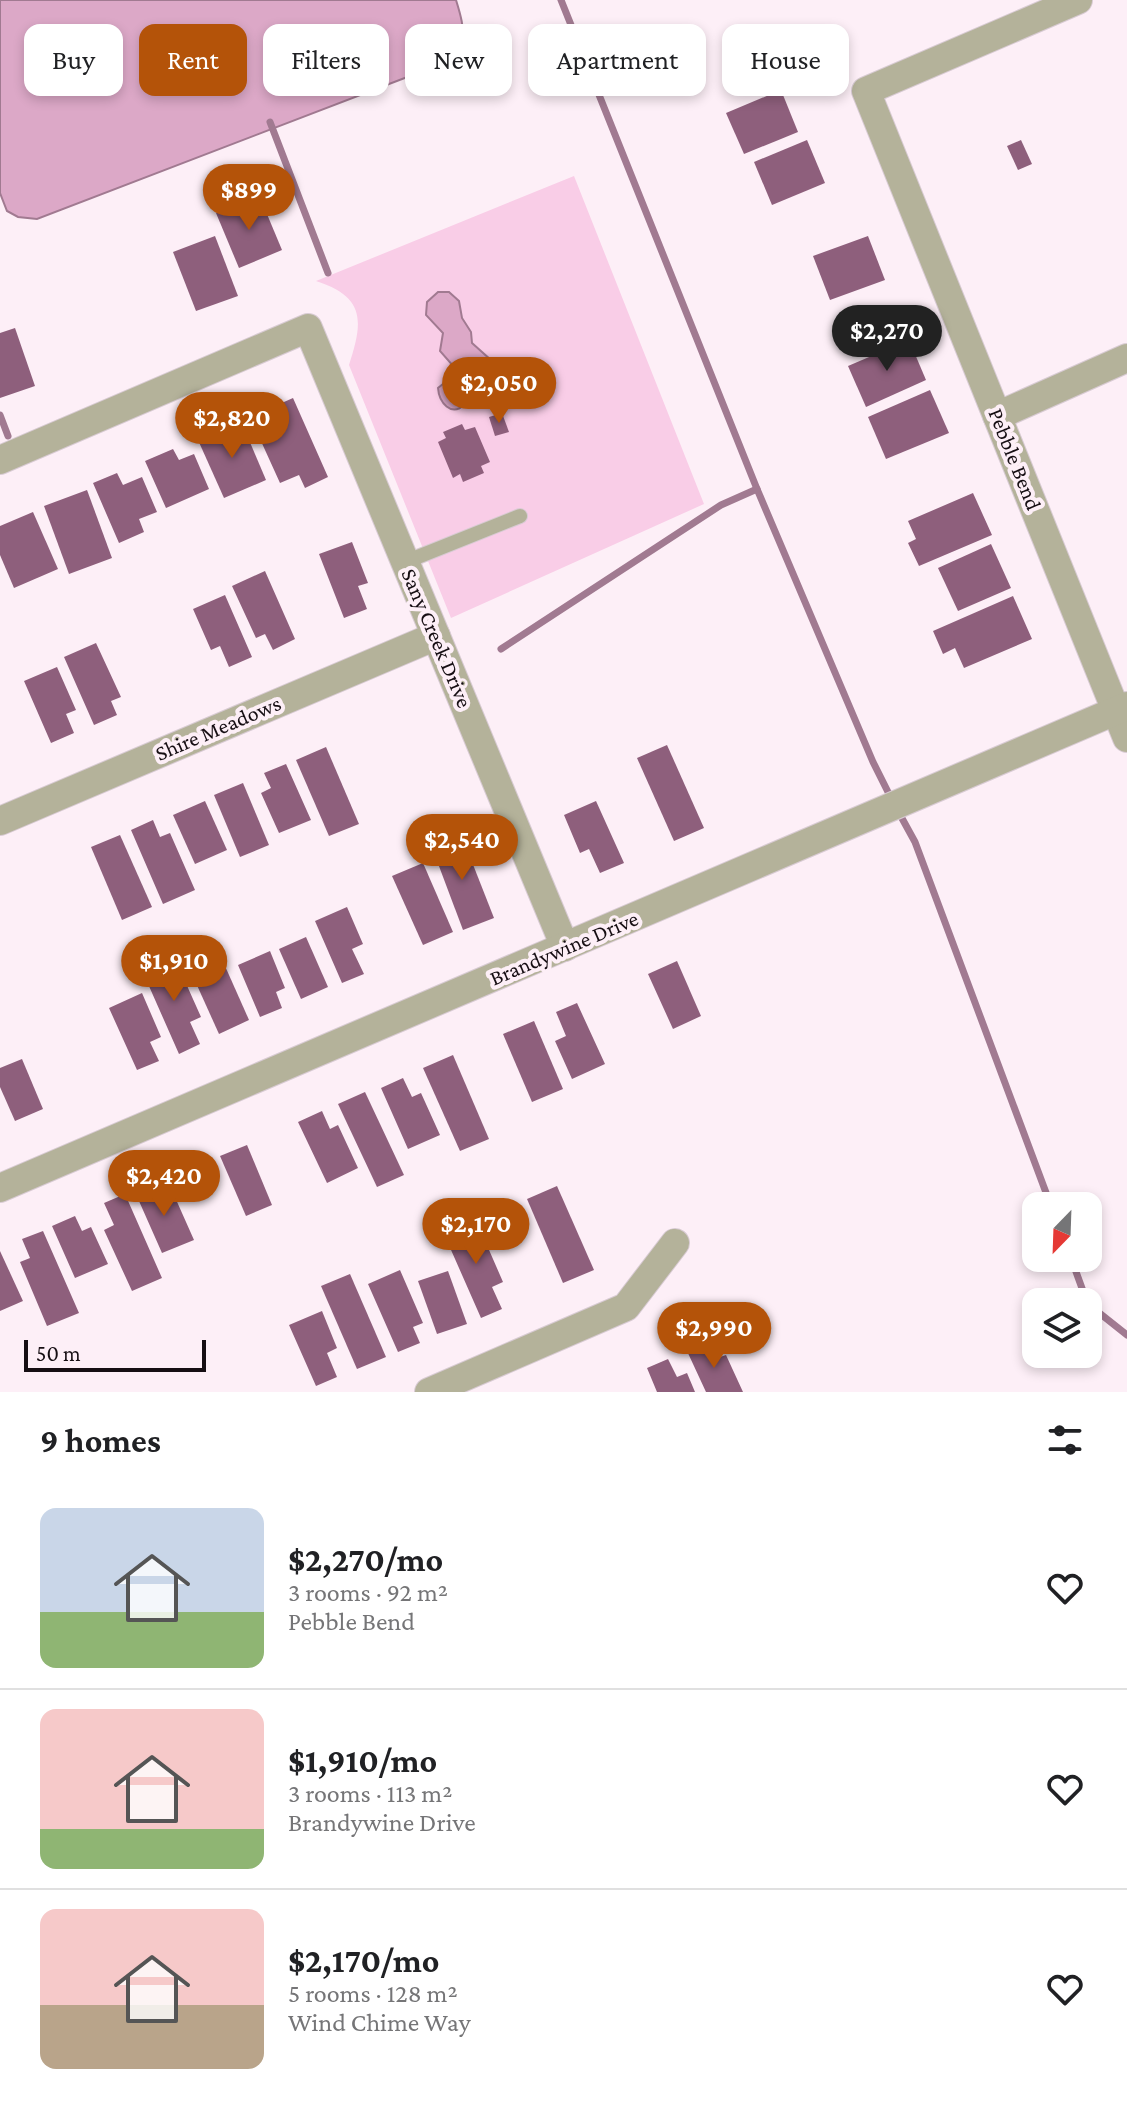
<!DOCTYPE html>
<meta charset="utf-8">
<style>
:root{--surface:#fff;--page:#f6f6f6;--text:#202124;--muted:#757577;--line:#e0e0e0;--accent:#b45309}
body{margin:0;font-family:"Crimson Pro",serif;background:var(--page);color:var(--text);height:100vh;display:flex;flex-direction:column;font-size:30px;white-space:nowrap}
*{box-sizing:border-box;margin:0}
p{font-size:26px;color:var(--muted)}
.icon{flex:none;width:44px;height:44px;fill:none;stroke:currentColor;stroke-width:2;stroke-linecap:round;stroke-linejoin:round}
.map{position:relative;height:1392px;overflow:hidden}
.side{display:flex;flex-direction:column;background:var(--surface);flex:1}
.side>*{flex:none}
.hud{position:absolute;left:24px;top:24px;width:1080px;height:72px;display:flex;gap:16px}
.needle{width:52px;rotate:203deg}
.buttons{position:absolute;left:1022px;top:1192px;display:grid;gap:16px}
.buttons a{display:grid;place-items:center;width:80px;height:80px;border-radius:16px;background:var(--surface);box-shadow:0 4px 12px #0003;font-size:40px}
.scale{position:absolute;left:24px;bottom:20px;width:182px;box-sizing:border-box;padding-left:8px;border:4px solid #160e13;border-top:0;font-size:22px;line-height:28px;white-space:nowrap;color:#160e13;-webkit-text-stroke:6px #fdeff7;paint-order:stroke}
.price{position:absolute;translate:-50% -68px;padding:0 18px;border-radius:28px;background:var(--accent);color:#fff;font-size:26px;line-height:52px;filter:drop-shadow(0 2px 4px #0008)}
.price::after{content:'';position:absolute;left:50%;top:48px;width:24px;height:18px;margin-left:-12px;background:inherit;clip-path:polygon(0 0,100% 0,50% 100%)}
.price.on{background:#222;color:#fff}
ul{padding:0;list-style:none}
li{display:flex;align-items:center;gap:24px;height:200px;padding:0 40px}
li+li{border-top:2px solid var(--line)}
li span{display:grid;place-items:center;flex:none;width:224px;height:160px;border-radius:16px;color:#555}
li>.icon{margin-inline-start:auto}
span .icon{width:96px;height:96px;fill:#fffc;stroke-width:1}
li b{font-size:34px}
h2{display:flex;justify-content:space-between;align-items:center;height:96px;padding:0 40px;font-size:34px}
.pill{padding:0 28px;border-radius:16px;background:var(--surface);box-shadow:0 4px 12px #0003;font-size:28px;line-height:72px}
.pill.on{background:var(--accent);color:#fff}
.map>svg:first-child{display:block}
.green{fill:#f9cde7}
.water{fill:#dca8c7;stroke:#a17a91;stroke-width:2}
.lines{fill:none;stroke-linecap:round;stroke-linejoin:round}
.stream{stroke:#a17a91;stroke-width:7}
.building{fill:#8e5f7c}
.lane-casing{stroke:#d8cbd3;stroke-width:16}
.street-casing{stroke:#d8cbd3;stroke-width:30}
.lane{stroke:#b4b29a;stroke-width:14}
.street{stroke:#b4b29a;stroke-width:28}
.labels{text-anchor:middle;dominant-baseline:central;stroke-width:8;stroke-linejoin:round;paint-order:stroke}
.street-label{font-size:22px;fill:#160e13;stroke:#fdeff7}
</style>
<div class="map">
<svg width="1127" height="1392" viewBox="0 0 1127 1392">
<rect width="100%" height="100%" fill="#fdeff7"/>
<!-- green -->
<path class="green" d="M574 176 704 504 451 618 349 365C363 322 366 297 316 281Z"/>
<!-- water -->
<g class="water">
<path d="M0 0H456C466 32 469 49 436 66L37 219 18 217 7 211 0 193Z"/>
<path d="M438 292H449L459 301 462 318 471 332 472 343 492 361 490 374C485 379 478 380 473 385 468 391 470 399 465 404 451 418 439 402 438 388L453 376 455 368 440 351 443 333 426 315 427 302Z"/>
</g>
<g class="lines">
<!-- stream -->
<g class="stream">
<polyline points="561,0 757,489 873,762 892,800"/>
<polyline points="270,122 328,273"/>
<polyline points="0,415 8,436"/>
<polyline points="501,649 721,505 757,489"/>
<polyline points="898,811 915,842 1051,1206"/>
<polyline points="1071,1258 1087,1302"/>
<polyline points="1088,1304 1127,1335"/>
</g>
</g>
<!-- building -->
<g class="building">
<polygon points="781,90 798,132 744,154 726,113"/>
<polygon points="807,140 825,183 772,205 754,162"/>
<polygon points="1021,140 1032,164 1018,170 1007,146"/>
<polygon points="259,195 282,250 239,268 216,213"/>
<polygon points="215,236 238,296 196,311 173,252"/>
<polygon points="868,236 885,280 830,300 813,256"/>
<polygon points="15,328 35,386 0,398 0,333"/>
<polygon points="909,340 926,380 866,407 848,366"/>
<polygon points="930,390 949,433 886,459 868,417"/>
<polygon points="293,398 328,477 305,488 299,475 280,483 250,417"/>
<polygon points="502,413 509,432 495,436 489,417"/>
<polygon points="241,421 266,480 224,498 198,440"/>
<polygon points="462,424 465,430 475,427 490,462 481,466 484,473 463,482 460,474 453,478 438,442 446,438 443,432"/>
<polygon points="173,449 179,460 194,454 209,489 166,508 145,461"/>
<polygon points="117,473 123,485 142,477 157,512 139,519 144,532 119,543 93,483"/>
<polygon points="87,490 112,558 69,574 44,506"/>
<polygon points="973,493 992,535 919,566 908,543 916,539 908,521"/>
<polygon points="33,512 58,569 14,588 0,555 0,526"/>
<polygon points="352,542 368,583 358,586 367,609 344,618 319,554"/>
<polygon points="991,544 1011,588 958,611 938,568"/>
<polygon points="265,571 295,639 273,650 265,634 256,638 232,586"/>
<polygon points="225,595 252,657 229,667 220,646 211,650 193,609"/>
<polygon points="1013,596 1032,639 964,668 955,648 943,654 933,631"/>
<polygon points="96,643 121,697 111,701 117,715 94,725 64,657"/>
<polygon points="57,667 76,710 66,714 74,733 51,743 24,681"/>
<polygon points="667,745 704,828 674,841 637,758"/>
<polygon points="326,747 359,824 329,836 296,760"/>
<polygon points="286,764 311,820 279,833 261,793 271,788 264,773"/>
<polygon points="243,783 269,845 240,857 214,795"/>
<polygon points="205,801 227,850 195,864 173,815"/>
<polygon points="596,801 624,863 600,873 589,849 580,853 564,815"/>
<polygon points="153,820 160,837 170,833 195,890 163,904 131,830"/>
<polygon points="461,834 494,918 463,930 431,845"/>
<polygon points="120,835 152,907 122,920 91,847"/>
<polygon points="423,863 453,932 423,945 392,876"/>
<polygon points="347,907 363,944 352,949 364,974 342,983 315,921"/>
<polygon points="306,937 328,987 301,999 279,949"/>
<polygon points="213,939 249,1020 219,1034 182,952"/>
<polygon points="270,951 285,988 276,992 282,1008 260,1017 238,965"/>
<polygon points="169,957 176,972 180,970 201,1017 190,1022 200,1044 179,1054 141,968"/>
<polygon points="677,961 701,1016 673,1029 648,974"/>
<polygon points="142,993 161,1037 150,1042 159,1061 137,1070 109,1008"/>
<polygon points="577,1003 605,1064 572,1079 555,1041 566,1036 556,1012"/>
<polygon points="534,1021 563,1089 532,1102 503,1034"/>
<polygon points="453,1055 489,1139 460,1151 423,1068"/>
<polygon points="22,1059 43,1109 15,1121 0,1087 0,1068"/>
<polygon points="403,1078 412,1097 421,1093 440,1135 408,1149 381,1088"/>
<polygon points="365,1092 404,1175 377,1187 338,1104"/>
<polygon points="322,1111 330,1129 338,1125 358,1168 327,1183 298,1122"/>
<polygon points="247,1145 272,1205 246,1216 220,1156"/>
<polygon points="159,1181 167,1198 174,1195 194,1240 162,1253 135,1192"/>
<polygon points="557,1186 594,1270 563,1283 527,1199"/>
<polygon points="125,1194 162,1278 132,1291 104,1230 114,1225 104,1203"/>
<polygon points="75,1216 82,1231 91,1227 108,1264 75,1278 52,1226"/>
<polygon points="476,1220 503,1282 492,1287 502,1309 481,1318 444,1234"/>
<polygon points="43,1231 79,1313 47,1326 20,1262 30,1258 22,1239"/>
<polygon points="0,1251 23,1301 0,1311"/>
<polygon points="400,1270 423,1323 413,1327 420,1343 398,1352 368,1284"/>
<polygon points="448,1271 467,1324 437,1334 418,1281"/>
<polygon points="350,1274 386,1357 357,1369 321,1286"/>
<polygon points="322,1311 337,1348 327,1353 337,1377 316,1386 289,1325"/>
<polygon points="709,1341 717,1358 726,1355 743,1392 706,1392 687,1351"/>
<polygon points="668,1359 677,1377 687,1373 695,1392 657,1392 647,1368"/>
</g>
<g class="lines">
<!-- lane casing -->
<g class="lane-casing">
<polyline id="lane" points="405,562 520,516"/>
</g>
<!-- street casing -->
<g class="street-casing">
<g id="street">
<polyline points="1078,0 866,91 1127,738"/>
<polyline points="997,416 1127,358"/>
<polyline points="0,460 308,328 565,947"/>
<polyline points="0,821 436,636"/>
<polyline points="0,1188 1127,706"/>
<polyline points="429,1392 626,1307 675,1243"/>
</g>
</g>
<!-- lane -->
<use href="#lane" class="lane"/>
<!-- street -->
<use href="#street" class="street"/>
</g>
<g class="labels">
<!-- street labels -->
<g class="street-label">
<text transform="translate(1015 459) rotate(68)">Pebble Bend</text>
<text transform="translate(437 638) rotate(67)">Sany Creek Drive</text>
<text transform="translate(218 728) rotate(-23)">Shire Meadows</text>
<text transform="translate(564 948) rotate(-23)">Brandywine Drive</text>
</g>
</g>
</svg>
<div class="buttons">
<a><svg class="needle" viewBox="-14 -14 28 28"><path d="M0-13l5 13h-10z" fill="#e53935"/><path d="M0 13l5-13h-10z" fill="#757577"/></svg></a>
<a><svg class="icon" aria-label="layers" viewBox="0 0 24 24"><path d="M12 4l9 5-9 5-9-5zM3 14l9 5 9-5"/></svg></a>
</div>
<div class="scale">50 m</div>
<b class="price" style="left:249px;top:232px">$899</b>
<b class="price on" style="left:887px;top:373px">$2,270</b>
<b class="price" style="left:499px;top:425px">$2,050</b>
<b class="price" style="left:232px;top:460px">$2,820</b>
<b class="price" style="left:462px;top:882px">$2,540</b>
<b class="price" style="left:174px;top:1003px">$1,910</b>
<b class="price" style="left:164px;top:1218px">$2,420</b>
<b class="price" style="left:476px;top:1266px">$2,170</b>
<b class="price" style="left:714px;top:1370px">$2,990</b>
<div class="hud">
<a class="pill">Buy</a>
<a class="pill on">Rent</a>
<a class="pill">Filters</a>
<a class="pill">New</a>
<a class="pill">Apartment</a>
<a class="pill">House</a>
</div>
</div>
<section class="side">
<h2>9 homes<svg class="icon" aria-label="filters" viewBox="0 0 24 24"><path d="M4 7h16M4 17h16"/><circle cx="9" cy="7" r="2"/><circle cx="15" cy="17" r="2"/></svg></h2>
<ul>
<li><span style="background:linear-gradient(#c9d6e8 65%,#8fb573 0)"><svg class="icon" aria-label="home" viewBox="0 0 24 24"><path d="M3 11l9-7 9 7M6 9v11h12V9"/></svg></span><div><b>$2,270/mo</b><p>3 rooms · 92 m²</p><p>Pebble Bend</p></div><svg class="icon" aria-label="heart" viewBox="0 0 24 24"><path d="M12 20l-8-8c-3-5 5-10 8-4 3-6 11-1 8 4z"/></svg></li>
<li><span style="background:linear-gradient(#f6c9c9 75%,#8fb573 0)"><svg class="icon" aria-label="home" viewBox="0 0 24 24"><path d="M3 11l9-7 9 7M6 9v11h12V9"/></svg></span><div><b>$1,910/mo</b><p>3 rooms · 113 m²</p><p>Brandywine Drive</p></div><svg class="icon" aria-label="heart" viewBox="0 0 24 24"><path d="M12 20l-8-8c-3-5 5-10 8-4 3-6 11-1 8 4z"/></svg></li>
<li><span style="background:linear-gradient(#f6c9c9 60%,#b9a48a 0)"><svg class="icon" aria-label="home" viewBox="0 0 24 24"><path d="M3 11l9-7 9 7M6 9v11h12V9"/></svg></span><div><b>$2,170/mo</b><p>5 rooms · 128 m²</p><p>Wind Chime Way</p></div><svg class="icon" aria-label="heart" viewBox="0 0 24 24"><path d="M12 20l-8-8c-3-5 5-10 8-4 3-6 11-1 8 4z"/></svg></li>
</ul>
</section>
